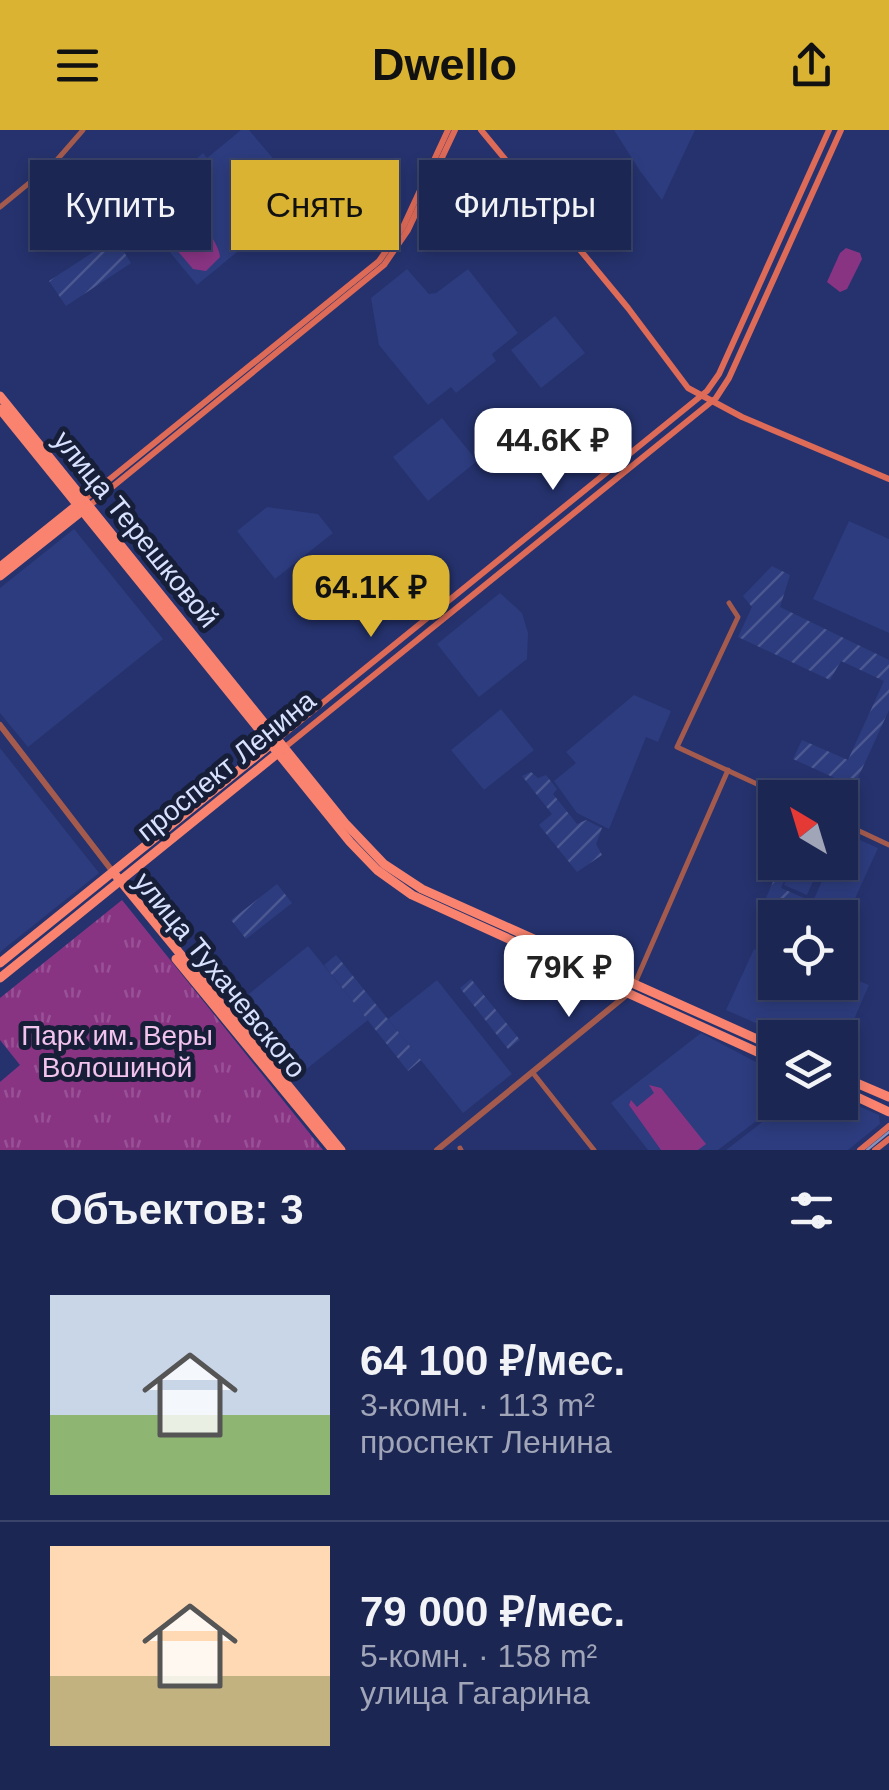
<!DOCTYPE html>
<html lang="ru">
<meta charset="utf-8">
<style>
:root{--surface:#1c2652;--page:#252e59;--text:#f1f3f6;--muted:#a0a5b8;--line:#3a4369;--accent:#dab333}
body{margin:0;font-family:Helvetica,sans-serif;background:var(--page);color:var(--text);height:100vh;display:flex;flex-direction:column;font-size:38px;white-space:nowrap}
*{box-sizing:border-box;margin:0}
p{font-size:32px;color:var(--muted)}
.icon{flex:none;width:55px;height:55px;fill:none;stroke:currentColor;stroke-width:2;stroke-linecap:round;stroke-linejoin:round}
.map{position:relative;height:1020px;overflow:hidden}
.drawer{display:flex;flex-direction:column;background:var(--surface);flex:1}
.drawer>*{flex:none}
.banner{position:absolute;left:30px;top:30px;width:830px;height:90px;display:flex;gap:20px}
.needle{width:65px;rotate:322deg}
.controls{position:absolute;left:758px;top:650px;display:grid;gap:20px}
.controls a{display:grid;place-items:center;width:100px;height:100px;border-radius:0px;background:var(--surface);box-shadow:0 5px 15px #0003,0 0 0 2px var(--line);font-size:50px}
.price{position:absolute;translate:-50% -85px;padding:0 22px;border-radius:20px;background:#fff;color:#222;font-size:32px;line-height:65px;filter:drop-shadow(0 2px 5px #0008)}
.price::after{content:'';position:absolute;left:50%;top:60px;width:30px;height:22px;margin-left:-15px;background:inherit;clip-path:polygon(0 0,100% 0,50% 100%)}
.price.active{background:var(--accent);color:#111}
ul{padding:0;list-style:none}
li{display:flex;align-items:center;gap:30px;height:250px;padding:0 50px}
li+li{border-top:2px solid var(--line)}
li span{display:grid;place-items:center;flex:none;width:280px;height:200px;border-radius:0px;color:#555}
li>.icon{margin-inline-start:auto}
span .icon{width:120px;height:120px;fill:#fffc;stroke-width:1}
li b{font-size:42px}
h2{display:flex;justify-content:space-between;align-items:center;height:120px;padding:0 50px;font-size:42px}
.chip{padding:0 35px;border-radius:0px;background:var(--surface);box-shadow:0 5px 15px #0003,0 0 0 2px var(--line);font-size:35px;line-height:90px}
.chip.active{background:var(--accent);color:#111}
header{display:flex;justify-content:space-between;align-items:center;height:130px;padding:0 50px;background:var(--accent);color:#111;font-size:45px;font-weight:700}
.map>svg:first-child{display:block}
.built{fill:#2d3c7e}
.industrial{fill:url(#industrial-furrows)}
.park{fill:url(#park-tufts)}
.pitch{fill:#893483}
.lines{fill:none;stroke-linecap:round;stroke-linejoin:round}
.minor{stroke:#a45b4e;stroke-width:5}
.tertiary{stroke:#a45b4e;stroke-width:6}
.secondary{stroke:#de6a58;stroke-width:6}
.primary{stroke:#f9836f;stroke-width:9}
.tram{stroke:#8691bc;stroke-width:2.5}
.labels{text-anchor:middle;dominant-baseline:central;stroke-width:10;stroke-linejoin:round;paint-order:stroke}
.street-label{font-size:28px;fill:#d8e2ff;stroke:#171e38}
.park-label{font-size:28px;fill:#f2c3ec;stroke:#171e38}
</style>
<header><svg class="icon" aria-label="menu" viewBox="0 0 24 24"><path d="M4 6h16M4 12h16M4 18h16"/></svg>Dwello<svg class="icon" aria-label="share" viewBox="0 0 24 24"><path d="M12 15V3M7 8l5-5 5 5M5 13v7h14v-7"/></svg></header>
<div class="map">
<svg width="889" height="1020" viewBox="0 0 889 1020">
<defs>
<pattern id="industrial-furrows" width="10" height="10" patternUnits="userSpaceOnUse" patternTransform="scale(2.5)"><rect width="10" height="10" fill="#2d3c7e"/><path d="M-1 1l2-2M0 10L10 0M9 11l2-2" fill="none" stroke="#4b5891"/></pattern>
<pattern id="park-tufts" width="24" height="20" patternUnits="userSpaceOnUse" patternTransform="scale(2.5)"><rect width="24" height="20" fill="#893483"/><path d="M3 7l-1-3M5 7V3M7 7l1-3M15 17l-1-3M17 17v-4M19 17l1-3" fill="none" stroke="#995196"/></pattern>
</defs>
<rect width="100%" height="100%" fill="#25326d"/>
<!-- built -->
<g class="built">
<polygon points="241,0 249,0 305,66 197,155 140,86 146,72 203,23 207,28"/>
<polygon points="614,0 695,0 662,70 640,41"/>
<polygon points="407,139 429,164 436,163 468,139 518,203 492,224 496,231 456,263 451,257 428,275 379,215 371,168"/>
<polygon points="555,186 585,223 541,258 511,220"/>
<polygon points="442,288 477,331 428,371 393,327"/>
<polygon points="267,377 318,384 333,403 275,449 237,401"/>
<polygon points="849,391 889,409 889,503 813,469"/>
<polygon points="74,399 163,509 28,617 0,583 0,458"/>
<polygon points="500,463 522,483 528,503 527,529 479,567 437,514"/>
<polygon points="634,565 671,581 658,612 646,607 609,699 577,683 554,651 576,633 566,622"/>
<polygon points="501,579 534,620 484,660 451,620"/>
<polygon points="0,618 99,743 0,822"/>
<polygon points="844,703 878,718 848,784 814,769 830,733 840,732 840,712"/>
<polygon points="781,732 821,733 807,765 784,755 788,746 777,741"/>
<polygon points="308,816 368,890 294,949 234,876"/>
<polygon points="754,819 775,828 775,852 840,852 840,843 869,855 845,910 796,888 787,907 726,880"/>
<polygon points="437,850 512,944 463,983 388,889"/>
<polygon points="701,903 775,942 775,972 780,973 718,1020 648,1020 611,973"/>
<polygon points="840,968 879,985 880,994 848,1020 726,1020 787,973 840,972"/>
</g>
<!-- industrial -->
<g class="industrial">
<polygon points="115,108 131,133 66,176 49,151"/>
<polygon points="772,436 790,445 780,477 889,530 889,580 840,687 840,668 829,667 837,649 793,629 802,610 848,630 884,551 841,531 830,550 738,507 752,477 743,466"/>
<polygon points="531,642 538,648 546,645 557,659 553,664 577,694 586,690 602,698 596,714 602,725 577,742 539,695 552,684 522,646"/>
<polygon points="775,747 784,751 781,758 804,768 795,787 775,789 760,782"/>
<polygon points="277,754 292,773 246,809 231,790"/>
<polygon points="336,825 421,930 408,941 324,835"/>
<polygon points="471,849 520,910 508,919 460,858"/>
</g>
<!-- park -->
<polygon class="park" points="122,770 323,1020 0,1020 0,952 20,935 0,910 0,868"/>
<!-- pitch -->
<g class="pitch">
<path d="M166 65C184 67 219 109 220 127L206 141 193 139 153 92 152 79Z"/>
<polygon points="846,118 860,123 862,129 847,159 840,162 827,152 840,123"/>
<polygon points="649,955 661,958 706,1014 698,1020 661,1020 629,975 631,970 637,977 654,963"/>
</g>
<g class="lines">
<!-- minor -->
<g class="minor">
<polyline points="0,77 56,31 83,0"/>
<polyline points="729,473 738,487 677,617 787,668"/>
<polyline points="840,692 889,715"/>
<polyline points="635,853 728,640"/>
<polyline points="533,943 594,1020"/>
<polyline points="460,1018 461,1020"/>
</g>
<!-- tertiary -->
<g class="tertiary">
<polyline points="0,595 113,742"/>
<polyline points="437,1020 629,863"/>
</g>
<!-- secondary -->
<g class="secondary">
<polyline points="481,0 628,178 688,258 742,287 889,349"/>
<polyline points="84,370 379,131 403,97 448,0"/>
<polyline points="89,376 384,135 408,100 455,0"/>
<polyline points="278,609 707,261 719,244 829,0"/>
<polyline points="284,618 716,268 729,248 841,0"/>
<polyline points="860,1020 889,996"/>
<polyline points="875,1020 889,1009"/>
</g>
<!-- primary -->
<g class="primary">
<polyline points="0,266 345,693 384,734 422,759 775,917"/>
<polyline points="0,279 350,712 377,740 412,765 775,930"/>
<polyline points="0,437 81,372"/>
<polyline points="0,446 82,381"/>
<polyline points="113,742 341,1020"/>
<polyline points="176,829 333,1020"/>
<polyline points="0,833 270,615"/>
<polyline points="0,848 278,623"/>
<polyline points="840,946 889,967"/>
<polyline points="840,959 889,982"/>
</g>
<!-- tram -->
<polyline class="tram" points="867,1020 889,1002"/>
</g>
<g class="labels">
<!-- street labels -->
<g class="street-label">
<text transform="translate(136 399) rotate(51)">улица Терешковой</text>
<text transform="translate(226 636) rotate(-39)">проспект Ленина</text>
<text transform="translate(220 845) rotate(51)">улица Тухачевского</text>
</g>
<!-- park labels -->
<g class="park-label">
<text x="117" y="905">Парк им. Веры<tspan x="117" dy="32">Волошиной</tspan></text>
</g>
</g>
</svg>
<div class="controls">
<a><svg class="needle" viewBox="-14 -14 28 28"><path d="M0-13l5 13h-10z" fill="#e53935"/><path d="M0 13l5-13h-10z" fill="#a0a5b8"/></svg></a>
<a><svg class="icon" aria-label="locate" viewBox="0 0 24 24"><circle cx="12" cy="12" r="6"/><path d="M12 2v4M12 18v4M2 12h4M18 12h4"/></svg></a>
<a><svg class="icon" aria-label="layers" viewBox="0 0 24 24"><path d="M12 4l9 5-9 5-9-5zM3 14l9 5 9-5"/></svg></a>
</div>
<b class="price" style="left:553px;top:363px">44.6K ₽</b>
<b class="price active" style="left:371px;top:510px">64.1K ₽</b>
<b class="price" style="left:569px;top:890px">79K ₽</b>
<div class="banner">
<a class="chip">Купить</a>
<a class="chip active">Снять</a>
<a class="chip">Фильтры</a>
</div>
</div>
<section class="drawer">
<h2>Объектов: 3<svg class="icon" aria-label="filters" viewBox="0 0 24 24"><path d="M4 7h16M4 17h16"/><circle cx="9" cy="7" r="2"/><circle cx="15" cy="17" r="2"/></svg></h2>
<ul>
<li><span style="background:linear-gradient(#c9d6e8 60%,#8fb573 0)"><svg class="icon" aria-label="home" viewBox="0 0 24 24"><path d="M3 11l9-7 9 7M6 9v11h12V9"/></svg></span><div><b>64 100 ₽/мес.</b><p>3-комн. · 113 m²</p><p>проспект Ленина</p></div></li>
<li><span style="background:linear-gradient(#ffd9b3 65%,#c2b280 0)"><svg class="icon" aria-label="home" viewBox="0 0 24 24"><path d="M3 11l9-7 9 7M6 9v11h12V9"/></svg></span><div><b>79 000 ₽/мес.</b><p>5-комн. · 158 m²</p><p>улица Гагарина</p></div></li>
</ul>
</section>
